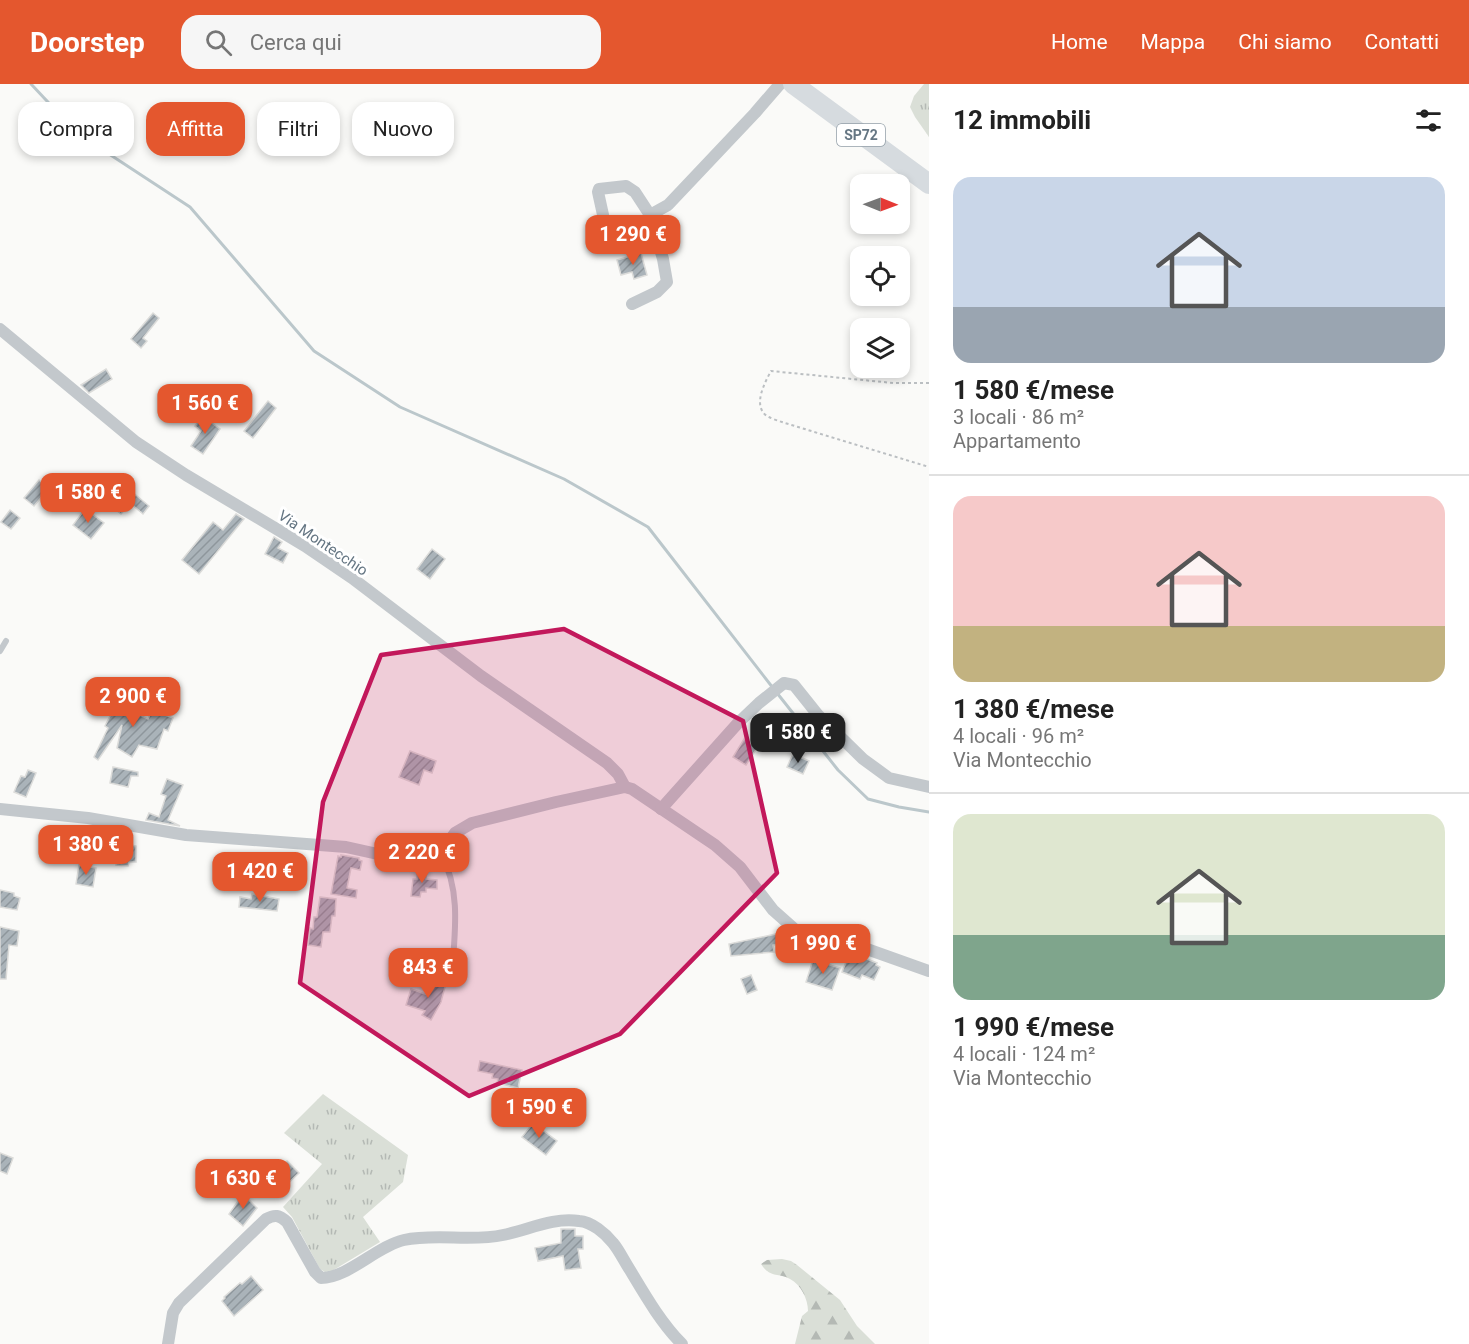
<!DOCTYPE html>
<html lang="it">
<meta charset="utf-8">
<style>
:root{--surface:#fff;--page:#f6f6f6;--text:#222;--muted:#767676;--line:#e0e0e0;--accent:#e4572e}
body{margin:0;font-family:Roboto,sans-serif;background:var(--page);color:var(--text);height:100vh;display:flex;flex-direction:column;font-size:22px;white-space:nowrap}
*{box-sizing:border-box;margin:0}
p{font-size:20px;color:var(--muted)}
.icon{flex:none;width:33px;height:33px;fill:none;stroke:currentColor;stroke-width:2;stroke-linecap:round;stroke-linejoin:round}
.map{position:relative;flex:1;overflow:hidden}
.sheet{display:flex;flex-direction:column;background:var(--surface);width:540px}
.sheet>*{flex:none}
.top-card{position:absolute;left:18px;top:18px;width:570px;height:54px;display:flex;gap:12px}
.needle{width:39px;rotate:91deg}
.fabs{position:absolute;left:850px;top:90px;display:grid;gap:12px}
.fabs a{display:grid;place-items:center;width:60px;height:60px;border-radius:12px;background:var(--surface);box-shadow:0 3px 9px #0003;font-size:30px}
.price{position:absolute;translate:-50% -51px;padding:0 14px;border-radius:12px;background:var(--accent);color:#fff;font-size:20px;line-height:39px;filter:drop-shadow(0 2px 3px #0008)}
.price::after{content:'';position:absolute;left:50%;top:36px;width:18px;height:14px;margin-left:-9px;background:inherit;clip-path:polygon(0 0,100% 0,50% 100%)}
.price.active{background:#222;color:#fff}
ul{padding:0;list-style:none}
li{display:grid;align-content:center;gap:12px;height:318px;padding:0 24px}
li+li{border-top:2px solid var(--line)}
li span{display:grid;place-items:center;height:186px;border-radius:18px;color:#555}
li>.icon{margin-inline-start:auto}
span .icon{width:108px;height:108px;fill:#fffc;stroke-width:1}
li b{font-size:26px}
h2{display:flex;justify-content:space-between;align-items:center;height:72px;padding:0 24px;font-size:26px}
.tag{padding:0 21px;border-radius:18px;background:var(--surface);box-shadow:0 3px 9px #0003;font-size:21px;line-height:54px}
.tag.active{background:var(--accent);color:#fff}
header{display:flex;align-items:center;gap:36px;box-sizing:border-box;height:84px;padding:0 30px;background:var(--accent);color:#fff}
header strong{font-size:28px}
nav{display:flex;gap:33px;margin-inline-start:auto;font-size:21px}
.search{width:420px;height:54px;background:var(--page);display:flex;align-items:center;gap:15px;box-sizing:border-box;padding:0 21px;border-radius:18px;color:var(--muted);font-size:22px}
main{display:flex;flex:1;min-height:0}
.map>svg:first-child{display:block}
.grass{fill:url(#grass-tufts)}
.forest{fill:url(#forest-firs)}
.lines{fill:none;stroke-linecap:round;stroke-linejoin:round}
.stream{stroke:#bbc7cb;stroke-width:3}
.building{fill:url(#building-hatch);stroke:#dcdcda;stroke-width:1.5}
.path{stroke:#bbbfc2;stroke-width:2;stroke-dasharray:3 3;stroke-linecap:butt}
.service{stroke:#c3c8cc;stroke-width:6}
.minor{stroke:#c3c8cc;stroke-width:12}
.primary{stroke:#d6dbdf;stroke-width:20}
.marked{fill:#c2185b;fill-opacity:0.2;stroke:#c2185b;stroke-width:4.5;stroke-linejoin:round}
.labels{text-anchor:middle;dominant-baseline:central;stroke-width:6;stroke-linejoin:round;paint-order:stroke}
.shield{fill:#fff;stroke:#939fa8;stroke-width:1.5}
.shield-label{font-size:14px;font-weight:bold;fill:#657683}
.street-label{font-size:15px;fill:#657683;stroke:#fff}
</style>
<header>
<strong>Doorstep</strong>
<div class="search"><svg class="icon" aria-label="search" viewBox="0 0 24 24"><circle cx="10" cy="10" r="6"/><path d="M15 15l6 6"/></svg>Cerca qui</div>
<nav><a>Home</a><a>Mappa</a><a>Chi siamo</a><a>Contatti</a></nav>
</header>
<main>
<div class="map">
<svg width="929" height="1260" viewBox="0 0 929 1260">
<defs>
<pattern id="grass-tufts" width="24" height="20" patternUnits="userSpaceOnUse" patternTransform="scale(1.5)"><rect width="24" height="20" fill="#dadfd7"/><path d="M3 7l-1-3M5 7V3M7 7l1-3M15 17l-1-3M17 17v-4M19 17l1-3" fill="none" stroke="#b4b9b4"/></pattern>
<pattern id="forest-firs" width="22" height="20" patternUnits="userSpaceOnUse" patternTransform="scale(1.5)"><rect width="22" height="20" fill="#dadfd7"/><path d="M5 1l3.5 6h-7zM16 11l3.5 6h-7z" fill="#b4b9b4"/></pattern>
<pattern id="building-hatch" width="6" height="6" patternUnits="userSpaceOnUse" patternTransform="scale(1.5)"><rect width="6" height="6" fill="#aab3b9"/><path d="M-1 1l2-2M0 6l6-6M5 7l2-2" fill="none" stroke="#8e969c"/></pattern>
</defs>
<rect width="100%" height="100%" fill="#fafaf8"/>
<!-- grass -->
<g class="grass">
<polygon points="924,0 929,0 929,53 915,33 910,23 914,12"/>
<polygon points="323,1010 408,1071 403,1098 363,1133 380,1158 332,1187 325,1188 320,1185 292,1133 283,1123 322,1080 284,1049"/>
</g>
<!-- forest -->
<path class="forest" d="M782 1175 791 1177 797 1181 840 1216 857 1242 875 1260H795L802 1232 808 1227C808 1215 801 1201 790 1195 778 1188 771 1195 761 1180L767 1176Z"/>
<g class="lines">
<!-- stream -->
<g class="stream">
<polyline points="31,0 77,49 190,123 314,267 400,323 564,395 648,443 773,604"/>
<polyline points="777,609 838,686 868,715 899,723 929,728"/>
</g>
</g>
<!-- building -->
<g class="building">
<polygon points="641,169 647,191 634,195 632,188 621,191 617,176"/>
<polygon points="153,229 159,234 143,254 147,257 141,264 131,255"/>
<polygon points="106,285 112,295 89,309 81,301"/>
<polygon points="268,317 276,324 253,354 244,347"/>
<polygon points="202,332 220,345 203,370 191,362 201,347 195,342"/>
<polygon points="39,396 49,404 34,422 24,414"/>
<polygon points="119,397 149,422 143,430 130,419 121,430 103,415"/>
<polygon points="85,425 104,439 91,455 73,441"/>
<polygon points="10,426 20,434 11,445 1,438"/>
<polygon points="236,430 244,435 199,490 182,476 213,438 223,446"/>
<polygon points="274,453 282,458 278,464 288,469 283,479 265,470"/>
<polygon points="432,465 445,475 430,495 417,485"/>
<polygon points="110,605 121,610 117,620 148,635 152,626 173,634 168,647 164,645 157,665 139,661 132,673 117,664 122,641 98,676 94,673 108,644 105,642 115,622 105,618"/>
<polygon points="744,655 757,664 746,681 733,673"/>
<polygon points="410,667 436,677 432,689 424,686 419,701 399,693"/>
<polygon points="793,670 809,677 803,690 787,683"/>
<polygon points="113,683 138,688 138,692 131,692 128,703 110,699"/>
<polygon points="28,686 36,689 26,713 14,708 21,692 25,693"/>
<polygon points="167,695 183,701 168,736 180,742 146,736 149,729 159,733 166,712 161,710"/>
<polygon points="121,748 129,750 131,761 136,762 136,778 129,778 128,782 116,781"/>
<polygon points="341,771 359,774 359,776 362,777 360,786 351,784 347,804 357,806 356,814 331,810 338,772 341,773"/>
<polygon points="256,776 288,778 286,797 254,792"/>
<polygon points="79,781 96,784 93,803 76,800"/>
<polygon points="417,787 427,787 426,795 437,796 437,805 426,804 426,808 421,808 420,813 411,812 413,795 417,795"/>
<polygon points="0,806 14,809 14,812 20,814 17,826 0,823"/>
<polygon points="252,810 279,815 277,827 239,823 240,813 251,815"/>
<polygon points="320,813 336,815 335,832 332,832 330,848 323,848 321,863 308,861 310,844 313,845 314,833 317,833"/>
<polygon points="0,843 19,847 17,862 9,861 6,895 0,895"/>
<polygon points="781,849 783,859 773,861 774,868 731,872 729,860"/>
<polygon points="850,868 877,879 876,881 880,883 874,896 862,891 860,895 842,888"/>
<polygon points="813,876 840,884 832,906 806,898"/>
<polygon points="751,891 757,906 747,910 741,895"/>
<polygon points="432,895 446,899 441,918 431,936 422,931 425,927 406,921 411,905 428,911"/>
<polygon points="480,977 522,986 518,1004 497,999 498,995 492,994 493,990 478,987"/>
<polygon points="533,1039 557,1057 546,1071 522,1053"/>
<polygon points="0,1069 13,1074 7,1090 0,1087"/>
<polygon points="287,1077 299,1089 283,1104 271,1092"/>
<polygon points="243,1110 257,1124 243,1142 229,1130"/>
<polygon points="561,1145 575,1145 575,1152 583,1152 583,1165 578,1165 581,1184 565,1186 563,1172 538,1177 535,1164 561,1159"/>
<polygon points="251,1192 263,1206 234,1232 222,1217 225,1214 224,1213 240,1199 242,1200"/>
</g>
<g class="lines">
<!-- path -->
<path class="path" d="M929 299H893L771 287C765 298 752 322 767 332 772 335 779 337 785 339L929 383"/>
<!-- service -->
<g class="service">
<polyline points="0,567 6,557"/>
<path d="M441 770C461 806 455 848 452 888"/>
</g>
<!-- minor -->
<g class="minor">
<polyline points="607,149 598,108 599,105 626,102 635,108 650,131"/>
<polyline points="632,220 657,208 667,198 663,175 650,131 668,121 755,29 780,0"/>
<polyline points="0,245 136,358 186,391 305,462 352,494 481,592 607,679 618,690 625,703"/>
<polyline points="0,725 88,734 186,751 346,763 423,780 436,775 455,749 472,739 556,718 625,703 632,705 715,761 740,783 773,826 800,850 816,857 850,859 929,887"/>
<polyline points="661,725 738,639 759,619 784,599 794,601 818,631 863,675 889,694 929,703"/>
<path d="M168 1260 173 1229 179 1219 266 1135C275 1130 279 1131 287 1138L315 1188 321 1194C348 1194 377 1162 404 1156 436 1149 471 1158 503 1151 528 1146 553 1133 579 1137 592 1138 605 1149 613 1159 619 1166 624 1177 630 1186 645 1211 661 1239 682 1260"/>
</g>
<!-- primary -->
<polyline class="primary" points="793,0 929,100"/>
</g>
<!-- marked area -->
<path class="marked" d="M564 545 743 637 777 789 620 950 469 1012 300 899 323 718 381 571Z"/>
<g class="labels">
<!-- shield labels -->
<rect class="shield" x="837" y="40" width="48" height="22" rx="4.5"/>
<g class="shield-label">
<text x="861" y="51">SP72</text>
</g>
<!-- street labels -->
<g class="street-label">
<text transform="translate(323 459) rotate(34)">Via Montecchio</text>
</g>
</g>
</svg>
<div class="fabs">
<a><svg class="needle" viewBox="-14 -14 28 28"><path d="M0-13l5 13h-10z" fill="#e53935"/><path d="M0 13l5-13h-10z" fill="#767676"/></svg></a>
<a><svg class="icon" aria-label="locate" viewBox="0 0 24 24"><circle cx="12" cy="12" r="6"/><path d="M12 2v4M12 18v4M2 12h4M18 12h4"/></svg></a>
<a><svg class="icon" aria-label="layers" viewBox="0 0 24 24"><path d="M12 4l9 5-9 5-9-5zM3 14l9 5 9-5"/></svg></a>
</div>
<b class="price" style="left:633px;top:182px">1 290 €</b>
<b class="price" style="left:205px;top:351px">1 560 €</b>
<b class="price" style="left:88px;top:440px">1 580 €</b>
<b class="price" style="left:133px;top:644px">2 900 €</b>
<b class="price active" style="left:798px;top:680px">1 580 €</b>
<b class="price" style="left:86px;top:792px">1 380 €</b>
<b class="price" style="left:422px;top:800px">2 220 €</b>
<b class="price" style="left:260px;top:819px">1 420 €</b>
<b class="price" style="left:823px;top:891px">1 990 €</b>
<b class="price" style="left:428px;top:915px">843 €</b>
<b class="price" style="left:539px;top:1055px">1 590 €</b>
<b class="price" style="left:243px;top:1126px">1 630 €</b>
<div class="top-card">
<a class="tag">Compra</a>
<a class="tag active">Affitta</a>
<a class="tag">Filtri</a>
<a class="tag">Nuovo</a>
</div>
</div>
<section class="sheet">
<h2>12 immobili<svg class="icon" aria-label="filters" viewBox="0 0 24 24"><path d="M4 7h16M4 17h16"/><circle cx="9" cy="7" r="2"/><circle cx="15" cy="17" r="2"/></svg></h2>
<ul>
<li><span style="background:linear-gradient(#c9d6e8 70%,#9aa5b1 0)"><svg class="icon" aria-label="home" viewBox="0 0 24 24"><path d="M3 11l9-7 9 7M6 9v11h12V9"/></svg></span><div><b>1 580 €/mese</b><p>3 locali · 86 m²</p><p>Appartamento</p></div></li>
<li><span style="background:linear-gradient(#f6c9c9 70%,#c2b280 0)"><svg class="icon" aria-label="home" viewBox="0 0 24 24"><path d="M3 11l9-7 9 7M6 9v11h12V9"/></svg></span><div><b>1 380 €/mese</b><p>4 locali · 96 m²</p><p>Via Montecchio</p></div></li>
<li><span style="background:linear-gradient(#dfe7d0 65%,#7fa58c 0)"><svg class="icon" aria-label="home" viewBox="0 0 24 24"><path d="M3 11l9-7 9 7M6 9v11h12V9"/></svg></span><div><b>1 990 €/mese</b><p>4 locali · 124 m²</p><p>Via Montecchio</p></div></li>
</ul>
</section>
</main>
